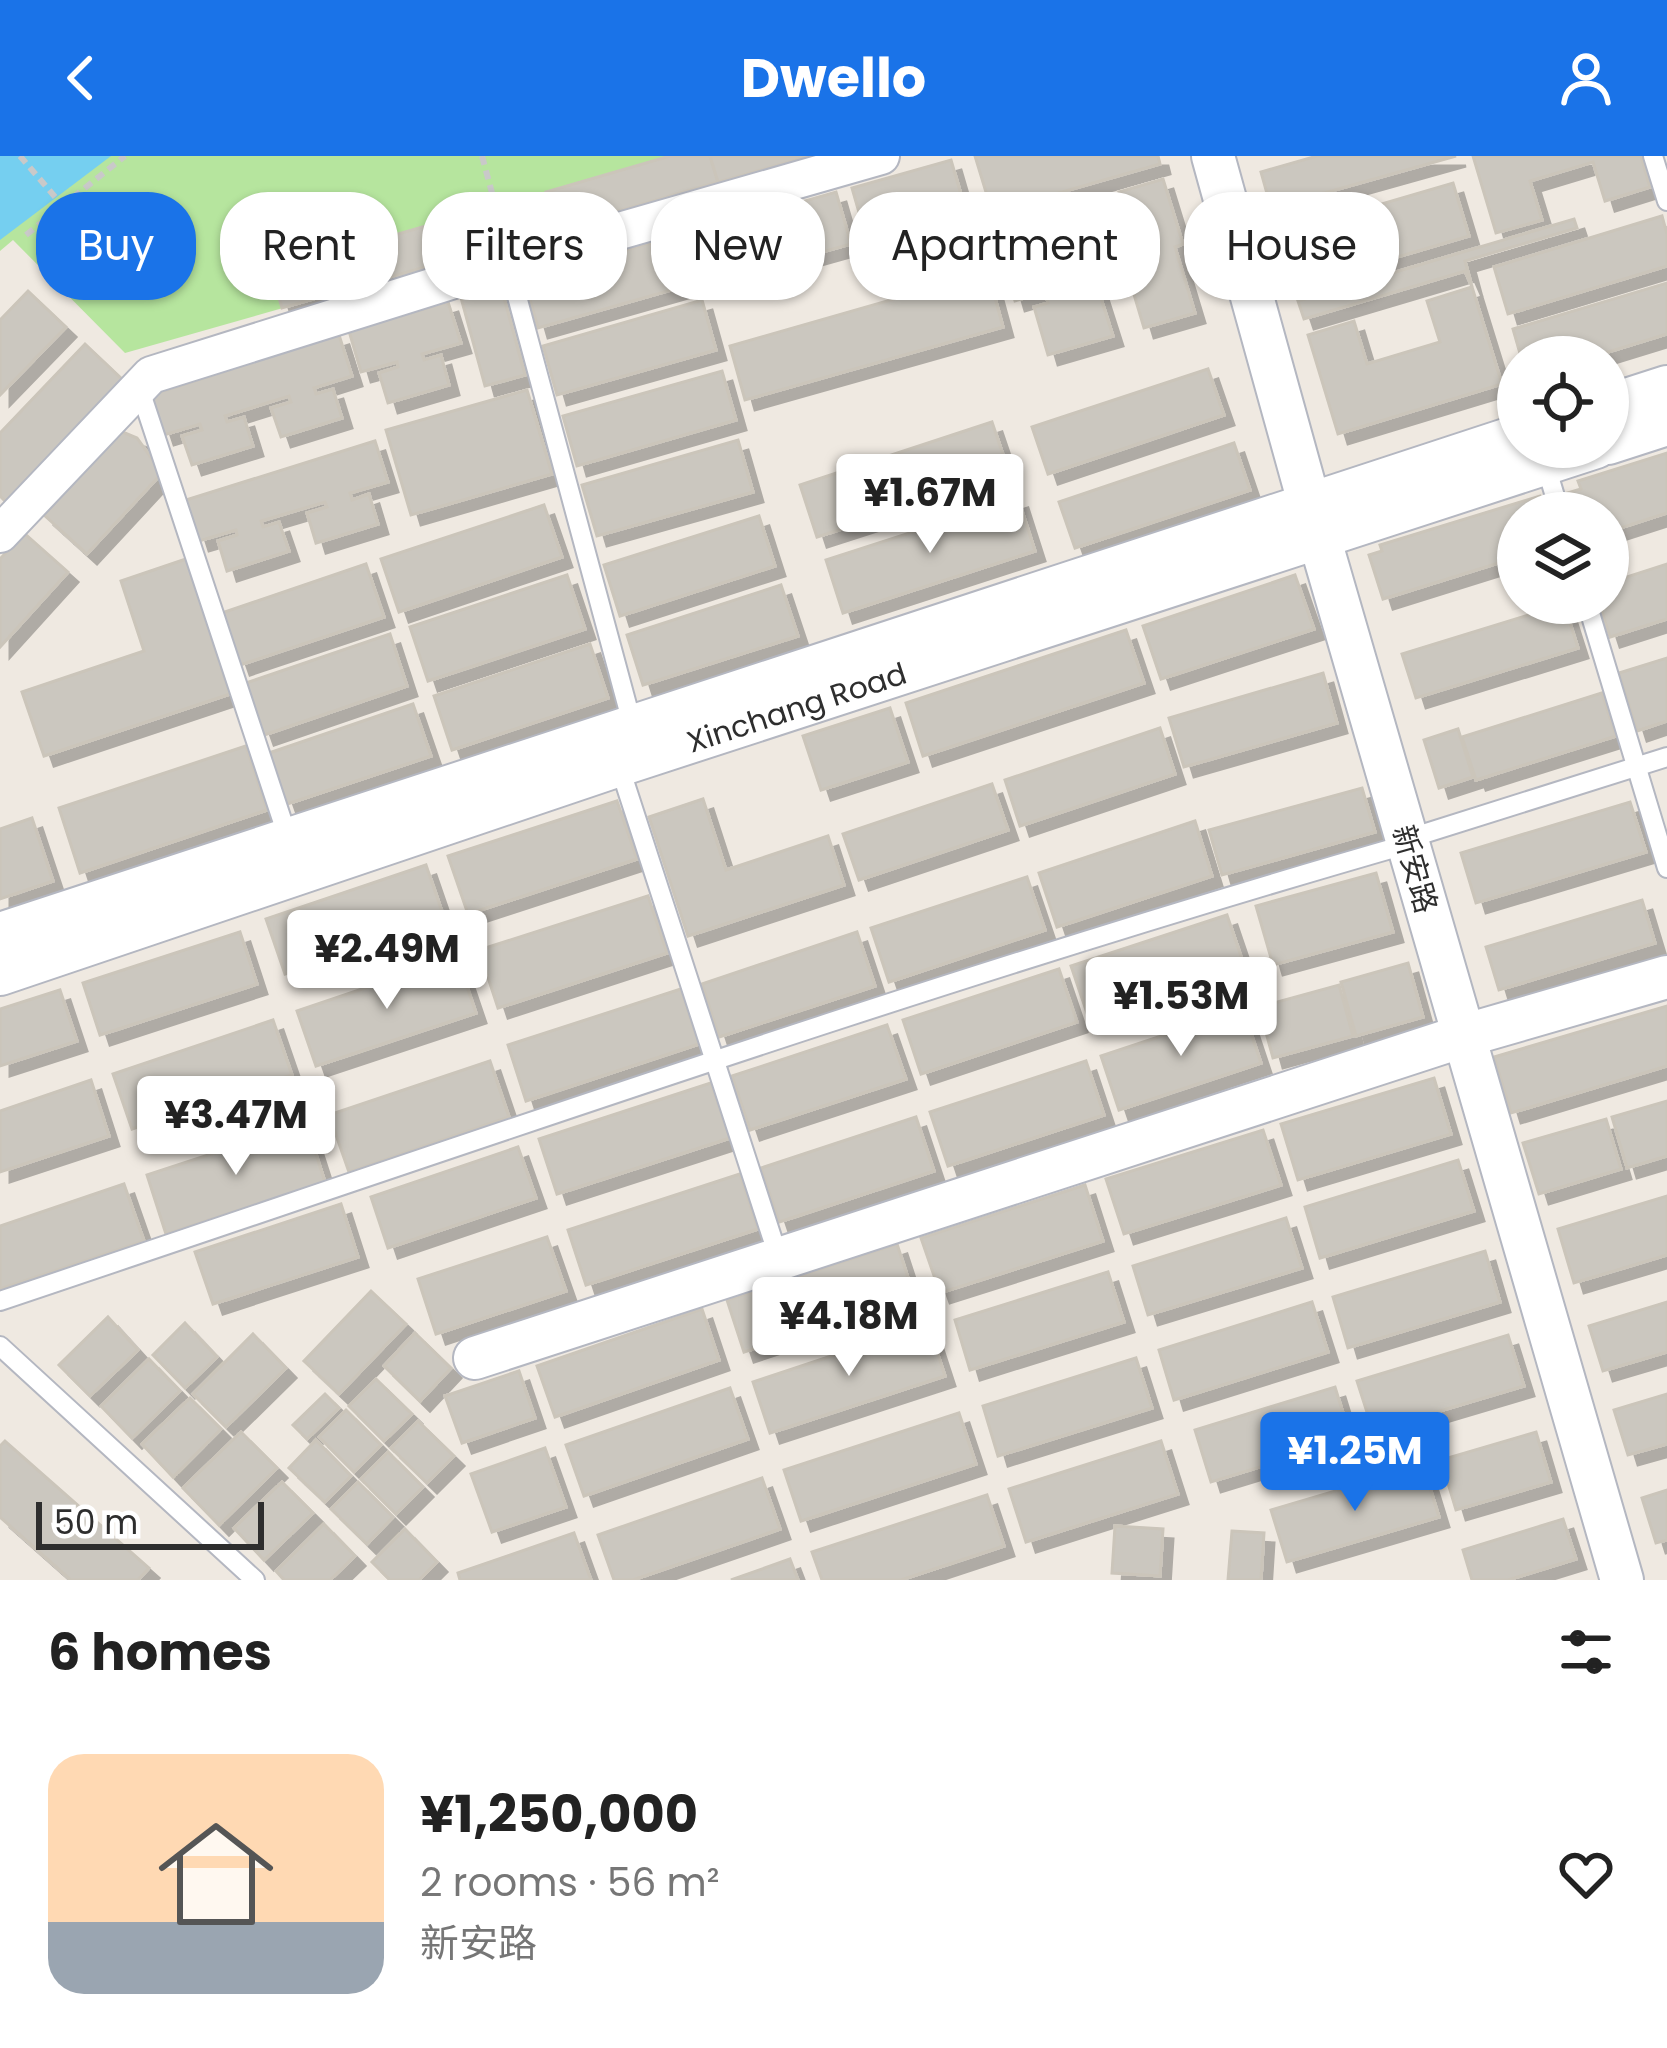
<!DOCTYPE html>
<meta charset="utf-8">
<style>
:root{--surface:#fff;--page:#f2f2f2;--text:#222;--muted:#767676;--accent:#1a73e8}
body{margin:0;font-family:Poppins,"Noto Sans SC",sans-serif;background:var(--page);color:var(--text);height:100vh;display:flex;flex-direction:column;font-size:45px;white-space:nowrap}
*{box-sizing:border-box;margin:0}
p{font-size:39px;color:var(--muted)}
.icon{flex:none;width:66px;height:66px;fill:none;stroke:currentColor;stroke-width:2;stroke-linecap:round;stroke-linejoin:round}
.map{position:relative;height:1424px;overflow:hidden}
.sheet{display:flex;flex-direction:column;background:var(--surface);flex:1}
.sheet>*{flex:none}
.hud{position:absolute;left:36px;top:36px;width:1596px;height:108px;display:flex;gap:24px}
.fabs{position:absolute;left:1497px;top:180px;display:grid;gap:24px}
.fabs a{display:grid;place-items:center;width:132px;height:132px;border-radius:50%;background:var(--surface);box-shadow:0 3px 9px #0004;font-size:60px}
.scale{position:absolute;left:36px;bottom:30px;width:228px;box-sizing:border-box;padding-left:12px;border:6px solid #2e2e2e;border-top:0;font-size:33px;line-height:42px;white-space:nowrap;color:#2e2e2e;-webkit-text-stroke:9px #fff;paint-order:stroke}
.price{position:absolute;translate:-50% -102px;padding:0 27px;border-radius:12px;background:#fff;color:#222;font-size:39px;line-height:78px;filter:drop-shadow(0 3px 6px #0008)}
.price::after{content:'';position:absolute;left:50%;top:72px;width:36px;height:27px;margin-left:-18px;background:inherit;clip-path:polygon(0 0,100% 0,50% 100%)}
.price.current{background:var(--accent);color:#fff}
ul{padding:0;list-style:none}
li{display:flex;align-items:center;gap:36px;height:300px;padding:0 48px}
li span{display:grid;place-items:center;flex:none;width:336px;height:240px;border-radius:36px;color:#555}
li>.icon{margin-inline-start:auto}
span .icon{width:144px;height:144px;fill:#fffc;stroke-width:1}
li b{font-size:51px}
h2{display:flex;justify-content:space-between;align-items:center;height:144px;padding:0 48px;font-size:51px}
.pill{padding:0 42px;border-radius:48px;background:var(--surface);box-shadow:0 3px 9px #0004;font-size:42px;line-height:108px}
.pill.current{background:var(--accent);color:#fff}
header{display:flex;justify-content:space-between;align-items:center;height:156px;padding:0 48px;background:var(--accent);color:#fff;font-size:54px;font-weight:700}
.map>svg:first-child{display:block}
.green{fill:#b6e59e}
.water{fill:#75cff0}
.building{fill:#cbc7bf;stroke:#cbc5ba;stroke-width:3;filter:url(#shadow)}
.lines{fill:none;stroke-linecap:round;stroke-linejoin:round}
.service-casing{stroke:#b4b7c1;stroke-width:22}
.minor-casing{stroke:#b4b7c1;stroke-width:40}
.tertiary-casing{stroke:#b4b7c1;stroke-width:46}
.path{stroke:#c9c9c9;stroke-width:6;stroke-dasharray:9 6;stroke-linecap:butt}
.service{stroke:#fff;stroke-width:18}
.minor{stroke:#fff;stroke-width:36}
.tertiary{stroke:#fff;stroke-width:42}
.labels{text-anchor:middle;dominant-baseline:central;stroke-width:9;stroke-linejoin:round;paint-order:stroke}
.street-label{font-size:30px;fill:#2e2e2e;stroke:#fff}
</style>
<header><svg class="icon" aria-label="back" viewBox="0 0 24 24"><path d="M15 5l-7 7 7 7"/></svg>Dwello<svg class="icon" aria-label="person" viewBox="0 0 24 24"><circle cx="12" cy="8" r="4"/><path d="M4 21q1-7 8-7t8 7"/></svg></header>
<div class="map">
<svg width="1667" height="1424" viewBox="0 0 1667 1424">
<defs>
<filter id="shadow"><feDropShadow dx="10" dy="10" stdDeviation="0" flood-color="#0004"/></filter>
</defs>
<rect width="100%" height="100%" fill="#efe9e1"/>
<!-- green -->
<polygon class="green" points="0,0 816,0 125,197 13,84 0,95"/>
<!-- water -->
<polygon class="water" points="0,0 111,0 0,84"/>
<!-- building -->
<g class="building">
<polygon points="670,0 710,0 718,26 556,73 546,36"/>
<polygon points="710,0 810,0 718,26"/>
<polygon points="975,0 1158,0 1160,8 992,56"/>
<polygon points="1317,0 1456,0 1271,52 1261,16"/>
<polygon points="1473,0 1641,0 1650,31 1605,45 1593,6 1530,25 1542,64 1496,77"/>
<polygon points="951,4 965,52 866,81 852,32"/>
<polygon points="1163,23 1183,88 1175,91 1195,157 1144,172 1121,95 1136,91 1119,36"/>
<polygon points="1453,27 1469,80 1295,131 1279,78"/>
<polygon points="836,36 851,88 711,127 697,76"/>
<polygon points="548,46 556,73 524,82 516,55"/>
<polygon points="477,55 488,93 282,152 271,115"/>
<polygon points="1662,60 1667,78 1667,110 1508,158 1494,111"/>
<polygon points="1574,63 1577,72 1465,105 1472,131 1465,115 1304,163 1298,145"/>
<polygon points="1099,75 1112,117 1081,126 1084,137 1098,133 1113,180 1048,199 1034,151 1048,147 1045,136 1015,145 1003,103"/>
<polygon points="682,78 696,127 538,172 524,123"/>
<polygon points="988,116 1003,171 745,244 730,190"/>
<polygon points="500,127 525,219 485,230 460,138"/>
<polygon points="1667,127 1667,178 1592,201 1521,201 1513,173"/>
<polygon points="1472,131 1502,228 1338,278 1308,179 1354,165 1367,208 1440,186 1427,145"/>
<polygon points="28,135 66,171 0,239 0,164"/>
<polygon points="702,144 716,194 557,239 543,190"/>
<polygon points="448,146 461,187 422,198 424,204 441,199 449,229 388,247 379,217 398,211 397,206 361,216 349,175"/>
<polygon points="339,179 352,220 314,232 316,238 333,233 342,262 281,281 271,252 291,246 289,240 225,260 227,266 244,261 253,290 192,309 182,280 202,274 200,268 164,279 151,239"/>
<polygon points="85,188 123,224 6,346 0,340 0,277"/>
<polygon points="1208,213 1224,259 1048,318 1032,271"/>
<polygon points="722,215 736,264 577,310 563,260"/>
<polygon points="527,234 552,318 411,359 386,274"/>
<polygon points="992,266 1010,319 817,381 800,329"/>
<polygon points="120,275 137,282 162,317 87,398 44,359"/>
<polygon points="738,284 753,336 597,380 582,329"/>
<polygon points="375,285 388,326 350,337 352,344 369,338 378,368 316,387 307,357 327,351 325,346 261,365 263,371 279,366 289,395 227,415 218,385 237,379 236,374 199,385 186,344"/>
<polygon points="1234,287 1250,334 1075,392 1059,346"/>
<polygon points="1667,297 1667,357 1608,376 1608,357 1570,357 1564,338 1581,333 1578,325"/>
<polygon points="1540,340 1546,357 1518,357 1518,401 1383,443 1369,399 1382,395 1380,389"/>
<polygon points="1018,342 1035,395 843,457 826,404"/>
<polygon points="544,349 562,401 399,456 381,403"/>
<polygon points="759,360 775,410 620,460 604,409"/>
<polygon points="24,377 68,416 0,491 0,403"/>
<polygon points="186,403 230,538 44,600 22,536 144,495 121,425"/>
<polygon points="366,408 384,461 240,509 222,457"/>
<polygon points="1667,408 1667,463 1610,481 1599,447 1608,447 1608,427"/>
<polygon points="567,419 585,473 428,525 410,471"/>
<polygon points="1295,419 1314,473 1161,523 1143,470"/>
<polygon points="781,429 798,480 643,529 627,479"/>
<polygon points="1564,448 1578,492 1416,542 1402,498"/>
<polygon points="1126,474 1144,527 923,600 906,547"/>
<polygon points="390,478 407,530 264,579 246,527"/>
<polygon points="590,488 608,542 452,594 434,540"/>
<polygon points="1667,502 1667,565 1637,575 1619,517"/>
<polygon points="1323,517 1337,567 1184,611 1169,562"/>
<polygon points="1602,537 1616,580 1476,624 1462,581"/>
<polygon points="413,548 431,600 287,648 269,597"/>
<polygon points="890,552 908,606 821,634 803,580"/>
<polygon points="1160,572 1175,618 1020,670 1005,624"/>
<polygon points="1458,573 1473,621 1439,632 1424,584"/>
<polygon points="246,590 267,654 80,717 59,652"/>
<polygon points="992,628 1008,674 859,724 843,678"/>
<polygon points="1362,632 1375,676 1222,719 1209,674"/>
<polygon points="703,643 726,714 828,680 844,729 688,780 649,661"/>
<polygon points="617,645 637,703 468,758 448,700"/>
<polygon points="1630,646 1646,696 1476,747 1461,697"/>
<polygon points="32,662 53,725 0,743 0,673"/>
<polygon points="1195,665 1212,720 1057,771 1039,717"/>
<polygon points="426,709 445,764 285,818 266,763"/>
<polygon points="1376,717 1393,776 1273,809 1256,750"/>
<polygon points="1027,721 1045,774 889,826 871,772"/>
<polygon points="648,740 667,797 498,852 479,794"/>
<polygon points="1642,744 1655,787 1499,834 1486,791"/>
<polygon points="1227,759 1245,812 1089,863 1071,810"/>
<polygon points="240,776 257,828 100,879 83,827"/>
<polygon points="857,776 875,830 719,881 702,828"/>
<polygon points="457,801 476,857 316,910 297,855"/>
<polygon points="1408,807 1423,861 1356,880 1341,826"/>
<polygon points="1059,813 1077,866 921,918 903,864"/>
<polygon points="1339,829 1353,880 1273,902 1259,851"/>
<polygon points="681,833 699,888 526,945 508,889"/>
<polygon points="60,834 77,885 0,910 0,853"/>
<polygon points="1667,850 1667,910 1511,957 1494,901"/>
<polygon points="1243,853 1261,907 1119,954 1101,900"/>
<polygon points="273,864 292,919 132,973 113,918"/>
<polygon points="887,869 906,923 750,974 732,920"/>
<polygon points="490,905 509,961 349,1016 329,959"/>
<polygon points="1086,905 1104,959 948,1010 930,956"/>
<polygon points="1434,922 1451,978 1298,1024 1281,968"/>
<polygon points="91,924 109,980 0,1016 0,955"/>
<polygon points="711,927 730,982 557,1038 539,983"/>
<polygon points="1667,945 1667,1000 1627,1012 1612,961"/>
<polygon points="916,961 934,1015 779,1066 761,1012"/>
<polygon points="1606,963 1621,1013 1539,1038 1523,987"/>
<polygon points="306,967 325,1026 166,1078 147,1019"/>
<polygon points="1263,974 1281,1029 1124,1078 1106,1023"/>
<polygon points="518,991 536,1042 388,1092 371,1041"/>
<polygon points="1458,1004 1474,1055 1320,1102 1305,1051"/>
<polygon points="740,1018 758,1073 586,1129 568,1074"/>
<polygon points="124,1028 144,1085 0,1133 0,1070"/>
<polygon points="1085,1029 1103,1085 940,1137 921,1082"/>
<polygon points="1667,1040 1667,1099 1574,1127 1558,1073"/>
<polygon points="341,1048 358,1101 213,1148 195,1096"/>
<polygon points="1286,1062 1302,1112 1148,1159 1133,1110"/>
<polygon points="547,1081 566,1135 436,1178 418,1123"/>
<polygon points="897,1088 914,1140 744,1196 727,1144"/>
<polygon points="1485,1095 1500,1146 1348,1192 1333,1141"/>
<polygon points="1108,1116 1124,1166 970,1214 955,1164"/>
<polygon points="371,1135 406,1168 339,1238 304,1205"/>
<polygon points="1312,1146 1328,1196 1174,1244 1159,1194"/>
<polygon points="1667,1146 1667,1196 1603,1215 1589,1170"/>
<polygon points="702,1153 719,1204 555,1261 537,1210"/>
<polygon points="108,1161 138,1194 90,1240 59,1209"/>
<polygon points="185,1167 217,1201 185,1232 153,1199"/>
<polygon points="928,1168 945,1220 770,1277 753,1226"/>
<polygon points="415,1177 451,1212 420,1245 384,1210"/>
<polygon points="253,1178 286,1212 226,1271 193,1238"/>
<polygon points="1508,1179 1524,1230 1373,1275 1357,1225"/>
<polygon points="1136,1202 1152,1252 998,1300 983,1250"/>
<polygon points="149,1203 180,1235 132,1282 101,1250"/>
<polygon points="519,1215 535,1262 462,1287 445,1240"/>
<polygon points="376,1223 412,1258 384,1285 349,1250"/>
<polygon points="1335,1231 1351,1283 1211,1326 1195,1274"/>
<polygon points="730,1232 748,1283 584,1340 566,1289"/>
<polygon points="325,1238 339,1252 307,1283 293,1269"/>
<polygon points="1667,1238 1667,1288 1628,1299 1614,1254"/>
<polygon points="190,1242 221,1273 173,1321 142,1288"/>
<polygon points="346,1254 381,1289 354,1316 319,1281"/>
<polygon points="959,1257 976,1308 801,1365 784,1314"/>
<polygon points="418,1265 454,1300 427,1327 391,1292"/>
<polygon points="241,1276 277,1312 219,1369 183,1332"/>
<polygon points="1536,1276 1551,1326 1456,1354 1441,1304"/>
<polygon points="316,1284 351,1320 325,1346 289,1312"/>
<polygon points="5,1285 149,1412 138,1424 71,1424 0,1361 0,1290"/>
<polygon points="1161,1285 1178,1338 1026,1386 1009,1333"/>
<polygon points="545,1292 566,1351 492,1376 471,1318"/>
<polygon points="388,1296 423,1331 396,1358 361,1323"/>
<polygon points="1423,1309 1439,1361 1287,1406 1271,1354"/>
<polygon points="762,1322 780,1373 633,1424 614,1424 598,1379"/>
<polygon points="282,1326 313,1357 264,1404 234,1372"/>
<polygon points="358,1326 393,1361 367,1388 331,1353"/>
<polygon points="1667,1334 1667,1384 1656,1387 1642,1342"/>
<polygon points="987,1339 1004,1390 901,1424 822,1424 812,1396"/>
<polygon points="1563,1363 1576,1403 1508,1424 1472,1424 1463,1394"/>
<polygon points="324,1368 355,1400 330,1424 284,1424 276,1415"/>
<polygon points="1115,1370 1163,1373 1160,1420 1112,1417"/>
<polygon points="405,1373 437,1406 419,1424 390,1424 372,1406"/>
<polygon points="1232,1375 1264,1377 1261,1424 1228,1424"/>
<polygon points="574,1377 591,1424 460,1424 458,1417"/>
<polygon points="790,1403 798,1424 731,1424"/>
</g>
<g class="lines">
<!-- service casing -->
<g class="service-casing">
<g id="service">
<polyline points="1653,0 1667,45"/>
<polyline points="508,107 633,571"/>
<polyline points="139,231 288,682"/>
<polyline points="1545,307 1560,357"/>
<polyline points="1587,447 1667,712"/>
<polyline points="619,609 779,1103"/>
<polyline points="1407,683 1667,601"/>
<path d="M0 1145C468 988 934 824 1408 688"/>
<polyline points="0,1190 255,1424"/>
</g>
</g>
<!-- minor casing -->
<g class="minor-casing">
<polyline id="minor" points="0,378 151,219 508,107 881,0"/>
</g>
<!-- tertiary casing -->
<g class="tertiary-casing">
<g id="tertiary">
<polyline points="1213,0 1310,350 1622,1424"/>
<polyline points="1608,250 1667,231"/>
<polyline points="1608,287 1667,268"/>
<polyline points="0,778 1518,280"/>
<path id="s1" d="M0 818 619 609 1596 291"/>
<polyline points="475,1202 1463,880 1667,821"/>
</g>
</g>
<!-- path -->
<g class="path">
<polyline points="20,0 62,49"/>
<polyline points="482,0 502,74"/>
<polyline points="26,79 125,0"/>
</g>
<!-- service -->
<use href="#service" class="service"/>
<!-- minor -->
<use href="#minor" class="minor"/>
<!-- tertiary -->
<use href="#tertiary" class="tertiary"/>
</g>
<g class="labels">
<!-- street labels -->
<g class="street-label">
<text stroke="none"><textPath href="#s1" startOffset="840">Xinchang Road</textPath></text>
<text transform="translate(1415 713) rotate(74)">新安路</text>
</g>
</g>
</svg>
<div class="fabs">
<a><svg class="icon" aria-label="locate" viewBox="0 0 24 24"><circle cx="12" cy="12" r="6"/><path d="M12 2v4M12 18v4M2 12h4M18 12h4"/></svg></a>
<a><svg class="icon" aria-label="layers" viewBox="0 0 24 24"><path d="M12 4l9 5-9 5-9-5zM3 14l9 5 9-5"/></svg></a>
</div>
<div class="scale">50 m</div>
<b class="price" style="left:930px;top:400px">¥1.67M</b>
<b class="price" style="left:387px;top:856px">¥2.49M</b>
<b class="price" style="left:1181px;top:903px">¥1.53M</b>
<b class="price" style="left:236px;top:1022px">¥3.47M</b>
<b class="price" style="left:849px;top:1223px">¥4.18M</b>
<b class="price current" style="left:1355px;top:1358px">¥1.25M</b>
<div class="hud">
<a class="pill current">Buy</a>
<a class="pill">Rent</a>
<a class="pill">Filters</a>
<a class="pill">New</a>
<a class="pill">Apartment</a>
<a class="pill">House</a>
</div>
</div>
<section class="sheet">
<h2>6 homes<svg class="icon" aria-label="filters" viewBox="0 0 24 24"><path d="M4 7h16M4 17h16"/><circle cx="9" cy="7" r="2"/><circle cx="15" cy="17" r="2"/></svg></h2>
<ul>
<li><span style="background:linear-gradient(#ffd9b3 70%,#9aa5b1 0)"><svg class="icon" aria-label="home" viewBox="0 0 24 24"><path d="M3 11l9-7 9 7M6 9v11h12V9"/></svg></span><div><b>¥1,250,000</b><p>2 rooms · 56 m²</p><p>新安路</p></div><svg class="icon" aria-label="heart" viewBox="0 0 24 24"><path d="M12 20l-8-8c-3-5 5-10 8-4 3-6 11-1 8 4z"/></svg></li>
</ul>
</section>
